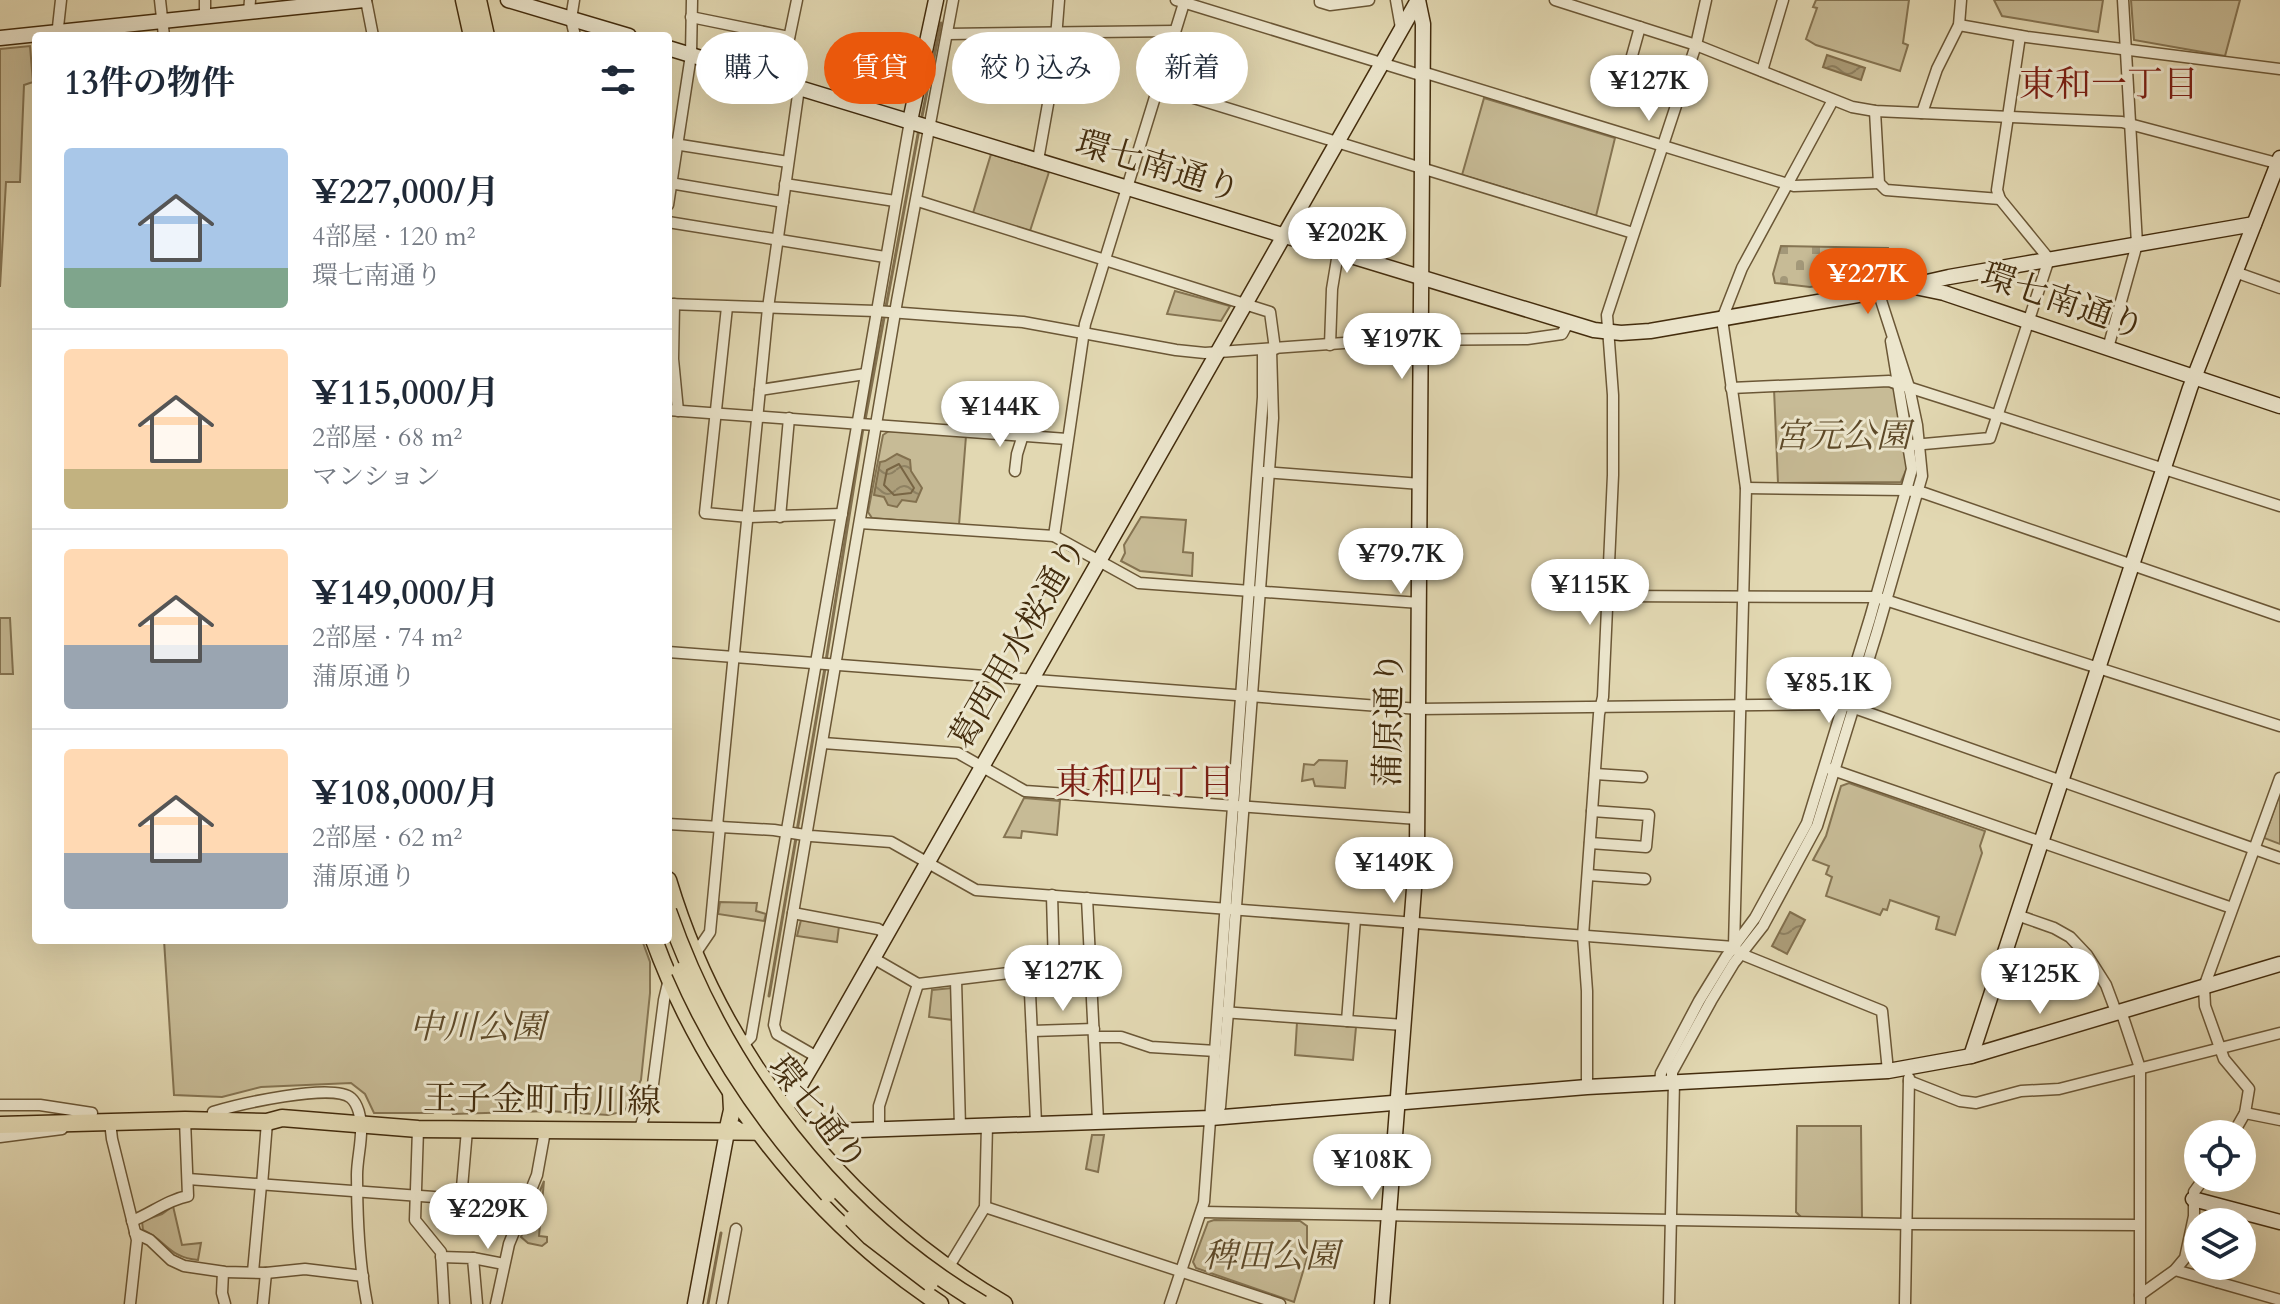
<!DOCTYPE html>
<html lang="ja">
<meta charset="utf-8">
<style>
:root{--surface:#fff;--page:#f2f2f3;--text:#1f2937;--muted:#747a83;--line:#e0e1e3;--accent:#ea580c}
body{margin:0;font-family:Cardo,"Noto Serif JP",serif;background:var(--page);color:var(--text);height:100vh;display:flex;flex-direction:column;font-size:30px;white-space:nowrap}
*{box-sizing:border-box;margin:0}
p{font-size:26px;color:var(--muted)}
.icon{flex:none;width:44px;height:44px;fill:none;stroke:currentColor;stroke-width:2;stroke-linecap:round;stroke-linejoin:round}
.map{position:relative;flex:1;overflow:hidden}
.drawer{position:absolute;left:32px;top:32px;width:640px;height:912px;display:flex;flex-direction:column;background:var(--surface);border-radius:8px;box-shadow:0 8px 32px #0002}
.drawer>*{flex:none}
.top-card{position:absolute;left:696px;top:32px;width:760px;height:72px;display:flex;gap:16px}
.controls{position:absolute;left:2184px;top:1120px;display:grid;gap:16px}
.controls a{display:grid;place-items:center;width:72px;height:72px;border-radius:50%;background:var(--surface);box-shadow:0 8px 32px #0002;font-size:40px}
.price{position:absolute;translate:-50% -68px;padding:0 18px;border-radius:28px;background:#fff;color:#222;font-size:26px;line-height:52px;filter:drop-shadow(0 2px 4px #0008)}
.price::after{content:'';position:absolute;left:50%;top:48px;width:24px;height:18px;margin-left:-12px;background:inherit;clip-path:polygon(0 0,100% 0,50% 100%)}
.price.selected{background:var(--accent);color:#fff}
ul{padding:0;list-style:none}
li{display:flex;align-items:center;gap:24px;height:200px;padding:0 32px}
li+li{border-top:2px solid var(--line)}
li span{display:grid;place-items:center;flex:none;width:224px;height:160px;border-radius:8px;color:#555}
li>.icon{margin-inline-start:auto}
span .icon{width:96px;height:96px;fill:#fffc;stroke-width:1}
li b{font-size:34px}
h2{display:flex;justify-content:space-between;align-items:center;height:96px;padding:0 32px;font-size:34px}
.chip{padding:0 28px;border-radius:36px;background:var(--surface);box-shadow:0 8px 32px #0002;font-size:28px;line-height:72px}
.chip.selected{background:var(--accent);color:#fff}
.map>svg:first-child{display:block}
.grass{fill:url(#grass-tufts);stroke:#857452;stroke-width:2}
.cemetery{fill:url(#cemetery-stones);stroke:#857452;stroke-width:2}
.park{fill:#c7bb96;stroke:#857452;stroke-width:2}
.water{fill:url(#water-waves);stroke:#82704e;stroke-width:2}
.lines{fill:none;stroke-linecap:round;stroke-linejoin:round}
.shore{stroke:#786544;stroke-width:2}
.stream{stroke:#82704e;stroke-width:3}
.street-casing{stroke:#6b5736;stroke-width:13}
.secondary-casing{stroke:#432c0d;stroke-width:17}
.primary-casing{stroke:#432c0d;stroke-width:19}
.street{stroke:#ece6cd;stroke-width:10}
.secondary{stroke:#ece6cd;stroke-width:14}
.primary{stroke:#e2d8b2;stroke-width:16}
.primary-bridge-casing{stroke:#432c0d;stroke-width:19;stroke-linecap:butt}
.primary-bridge{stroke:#e2d8b2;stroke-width:16}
.labels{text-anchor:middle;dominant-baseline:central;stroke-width:6;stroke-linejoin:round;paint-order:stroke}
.street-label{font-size:34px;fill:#432c0d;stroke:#ece6cd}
.park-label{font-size:34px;font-style:italic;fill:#5d4928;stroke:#ece6cd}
.neighbourhood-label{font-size:36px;fill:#7a1f14;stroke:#ece6cd}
</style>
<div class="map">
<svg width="2280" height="1304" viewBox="0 0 2280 1304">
<defs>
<pattern id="grass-tufts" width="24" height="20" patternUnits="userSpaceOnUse" patternTransform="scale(2)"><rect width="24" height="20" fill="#c7bb96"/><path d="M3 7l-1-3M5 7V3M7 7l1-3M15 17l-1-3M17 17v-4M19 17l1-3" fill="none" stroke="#a39879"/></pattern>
<pattern id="cemetery-stones" width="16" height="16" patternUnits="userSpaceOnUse" patternTransform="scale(2)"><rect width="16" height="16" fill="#c7bb96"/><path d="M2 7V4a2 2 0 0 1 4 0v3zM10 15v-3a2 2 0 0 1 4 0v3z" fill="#a39879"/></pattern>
<pattern id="water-waves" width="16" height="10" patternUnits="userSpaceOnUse" patternTransform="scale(2)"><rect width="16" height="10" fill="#ac9e7a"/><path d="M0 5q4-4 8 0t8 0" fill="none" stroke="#8e8162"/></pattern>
</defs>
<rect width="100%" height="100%" fill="#e2d8b2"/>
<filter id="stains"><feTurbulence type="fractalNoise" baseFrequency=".0025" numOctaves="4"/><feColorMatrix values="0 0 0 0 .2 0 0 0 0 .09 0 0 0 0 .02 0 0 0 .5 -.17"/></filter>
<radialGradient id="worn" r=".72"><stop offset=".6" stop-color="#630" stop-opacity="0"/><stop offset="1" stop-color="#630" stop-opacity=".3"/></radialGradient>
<!-- grass -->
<polygon class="grass" points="544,1181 539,1236 547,1237 547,1242 542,1246 528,1243 521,1237"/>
<!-- cemetery -->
<polygon class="cemetery" points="1781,246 1888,248 1893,274 1810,287 1775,283 1773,274"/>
<!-- park -->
<g class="park">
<polygon points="1816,0 1909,0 1903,43 1908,45 1900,71 1816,45 1806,39 1817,8 1813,7"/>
<polygon points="1994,0 2103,0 2098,32 2002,16"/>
<polygon points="2131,0 2240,0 2225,56 2134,40"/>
<polygon points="30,46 33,82 24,85 20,182 6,182 0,287 0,49"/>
<polygon points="1484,98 1615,138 1596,216 1462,175"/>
<polygon points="991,154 1049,172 1030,231 973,213"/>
<polygon points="1175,291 1230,306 1221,321 1167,314"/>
<polygon points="1888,386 1894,389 1907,468 1901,482 1778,483 1774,389"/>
<polygon points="889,431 966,436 959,525 872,518 868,512 883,435"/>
<polygon points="1141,517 1186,520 1183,552 1193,553 1192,576 1140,571 1121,561 1125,553 1124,545"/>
<polygon points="0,618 10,618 13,674 0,674"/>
<polygon points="1319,760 1347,761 1345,788 1315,786 1313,779 1302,781 1304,764 1314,765"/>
<polygon points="1849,783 1985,831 1980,846 1982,853 1955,935 1936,929 1939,917 1890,900 1887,910 1883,909 1880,915 1826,896 1832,877 1826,874 1829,866 1813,860 1826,836 1841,786"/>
<polygon points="2280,793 2280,844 2264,838"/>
<polygon points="1024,798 1060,801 1057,835 1022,831 1021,838 1004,837"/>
<polygon points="720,902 757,903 756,911 766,914 764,921 718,914"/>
<polygon points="801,920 839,926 837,942 797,936"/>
<polygon points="164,940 642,940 650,962 650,993 641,1080 625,1111 608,1115 549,1111 453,1114 449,1109 438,1108 433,1113 374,1113 365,1094 351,1083 261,1087 222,1097 174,1095"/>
<polygon points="952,988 953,1020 929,1017 932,990"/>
<polygon points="1297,1022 1356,1027 1353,1060 1295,1055"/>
<polygon points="1797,1126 1861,1126 1862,1219 1801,1217 1796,1212"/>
<polygon points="1092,1135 1104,1135 1098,1172 1086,1169"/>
<path d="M173 1206 182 1245 201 1243 198 1260C169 1258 166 1240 143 1230L142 1221 162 1214Z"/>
<polygon points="1214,1220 1300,1221 1307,1226 1307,1258 1294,1302 1196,1268 1193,1262 1208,1222"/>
</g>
<!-- water -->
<g class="water">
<polygon points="1827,55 1865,68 1861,80 1823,67"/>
<polygon points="897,454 910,460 911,471 922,488 916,502 902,500 897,507 888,505 884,497 874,495 880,462 885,461"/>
<polygon points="1790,912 1805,920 1787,954 1772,946"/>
</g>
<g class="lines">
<!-- shore -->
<polygon class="shore" points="899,464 914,488 911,493 894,495 884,485 887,470"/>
<!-- stream -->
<g class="stream">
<polyline points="921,121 941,23"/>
<polyline points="865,420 919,129"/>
<polyline points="826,661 863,428"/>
<polyline points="797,831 825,668"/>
<polyline points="769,996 796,838"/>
<polyline points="708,1304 721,1233"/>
</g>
<!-- street casing -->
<g class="street-casing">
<g id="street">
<polyline points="160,0 164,36"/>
<polyline points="205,0 205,16"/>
<polyline points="366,0 373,36"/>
<polyline points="574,0 571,19 575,36"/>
<polyline points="1176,0 1417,74 1429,74 1794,186 1879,183"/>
<polyline points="1320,0 1320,2 1330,5 1369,0"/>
<polyline points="1396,0 1401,28"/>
<polyline points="1555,0 1696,45 1852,107 1875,111 2122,122 2280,164"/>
<polyline points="249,12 250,0"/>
<polyline points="691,17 789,37"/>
<polyline points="1959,25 2027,37 2280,69"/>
<polyline points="1640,27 1630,63 1684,82"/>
<polyline points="947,34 1175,31"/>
<polyline points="57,36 61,0"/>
<polyline points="1762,71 1783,0"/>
<polyline points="780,82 797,0"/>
<polyline points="1158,87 1633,233"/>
<polyline points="1875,111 1879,183 1886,190 2000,199"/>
<polyline points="1922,113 1937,69 1959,25 1961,0"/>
<polyline points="668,143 788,162"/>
<polyline points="1038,160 1053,76 1059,0"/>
<polyline points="670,183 783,202"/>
<polyline points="785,184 895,201"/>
<polyline points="918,201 1270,312 1275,349"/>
<polyline points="668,205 691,55 692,0"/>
<polyline points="668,222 885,257"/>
<polyline points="2235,272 2280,288"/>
<polyline points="668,304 876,311 1023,322 1176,350 1205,353 1386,340 1527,339 1562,334 1568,323"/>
<polyline points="674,304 673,359 678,411"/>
<polyline points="727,307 705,513 749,517 842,514"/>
<polyline points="1330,345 1332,289 1338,253"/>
<polyline points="2108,348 2137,244 2123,0"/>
<polyline points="1731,388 1889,381 2280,506"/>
<polyline points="760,390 865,374"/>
<polyline points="668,410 1067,439"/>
<polyline points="1913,445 1990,438 2049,259 2000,199 1997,190 2020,36"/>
<polyline points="1015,471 1017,454 1023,435"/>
<polyline points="1263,472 1421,484"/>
<polyline points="1746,488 1907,490 1924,493 2280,616"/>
<polyline points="780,517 789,418"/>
<polyline points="860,523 1054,536 1085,324 1184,3"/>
<polyline points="1054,536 1139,583 1420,603"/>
<polyline points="1608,596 1876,597 2280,726"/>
<polyline points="668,652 1419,709 1843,704 2280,858"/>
<polyline points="823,743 958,753 1025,791 1418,819"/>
<polyline points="1830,769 2232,908"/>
<polyline points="1595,774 1642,777"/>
<polyline points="668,824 774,830 811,836 891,842 976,890 1734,947 1741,954 1882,1011 1888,1071"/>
<polyline points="717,826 768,308 799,88"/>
<polyline points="1590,843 1646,847 1649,815 1592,811"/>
<polyline points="1588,875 1645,879"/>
<polyline points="1052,895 1054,968"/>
<polyline points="1087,898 1098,1121"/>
<polyline points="793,913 878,929 887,934"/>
<polyline points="2017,915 2054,928 2070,937 2087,955 2106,985 2115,1009 2123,1017 2140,1068 2140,1304"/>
<polyline points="1734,947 1746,488 1722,319 1742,268 1833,100"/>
<polyline points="695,954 710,932 720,826"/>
<polyline points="873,958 918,984 1091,963"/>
<polyline points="1029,971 1036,1123"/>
<polyline points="956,980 960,1127"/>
<polyline points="1222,1012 1404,1025"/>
<polyline points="1347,1021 1355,919"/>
<polyline points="1032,1031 1094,1029"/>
<polyline points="1095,1037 1121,1037 1151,1047 1216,1051"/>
<polyline points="742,1046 751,1037 910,121"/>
<polyline points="817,1057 777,1034 774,1025 897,301 953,0"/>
<polyline points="1909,1081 1960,1101 1976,1103 2021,1091 2059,1089 2280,1033"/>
<polyline points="1660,1082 1661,1073 1699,1001 1726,957 1755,918 1807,823 1870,618 1912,469 1891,341"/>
<polyline points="1672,1082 1672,1072 1711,1001 1734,963 1763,926 1817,826 1877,632 1922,476 1917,425 1909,387 1878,291"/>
<polyline points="1587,1087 1587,991 1583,936 1599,714 1603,697 1613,475 1613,395 1607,315 1696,45 1706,0"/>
<polyline points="0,1105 40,1105 92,1113"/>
<path d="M213 1112C236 1105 333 1082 351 1098 358 1104 361 1118 361 1126 362 1142 357 1159 357 1175 357 1217 359 1263 367 1304"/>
<polyline points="2245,1113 2280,1120"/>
<polyline points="1211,1118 1220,1107 1228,1012 1273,418 1271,350"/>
<polyline points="110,1122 112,1139 137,1240 130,1304"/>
<polyline points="418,1129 415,1220 441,1252 444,1304"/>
<polyline points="879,1129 879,1106 918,984"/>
<polyline points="639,1131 652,1092 664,1000 669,979"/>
<polyline points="2233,1134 2245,1113 2249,1089 2224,1059 2205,1006 2204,987 2280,778"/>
<polyline points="0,1137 62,1129"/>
<polyline points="188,1179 461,1199 467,1130"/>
<polyline points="262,1185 267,1122"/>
<polyline points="985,1207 1280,1304"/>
<polyline points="1202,1212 1907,1224 2139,1225"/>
<path d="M132 1221C152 1213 167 1200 188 1196L185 1120"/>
<polyline points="135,1233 150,1240 171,1260 184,1266 225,1272 266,1273 305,1269 363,1276"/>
<polyline points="441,1257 473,1258 477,1304"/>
<polyline points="473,1258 504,1264"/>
<polyline points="948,1268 985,1207 987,1125"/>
<polyline points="2175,1270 2280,1300"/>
<polyline points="223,1272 222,1293 225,1304"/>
<polyline points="253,1272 261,1185"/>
<polyline points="2217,1282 2222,1266"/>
<polyline points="2140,1295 2175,1270 2185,1258 2194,1216 2194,1192 2204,1178"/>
<polyline points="263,1304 266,1273"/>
<polyline points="496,1304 509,1244 537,1175 545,1131"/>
<polyline points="722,1304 736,1229"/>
<polyline points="1170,1304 1204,1202 1263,397 1263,350"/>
<polyline points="1669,1304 1674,1082"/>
<polyline points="1905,1304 1909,1078"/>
</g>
</g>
<!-- secondary casing -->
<g class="secondary-casing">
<g id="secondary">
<polyline points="508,0 629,36"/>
<polyline points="0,38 364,0"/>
<polyline points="668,48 1594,330 1621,333 1650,331 1910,286 1944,293 2280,406"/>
<polyline points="910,121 936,0"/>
<polyline points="1918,284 1949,277 2254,224"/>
<polyline points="1971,1056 2190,388 2280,158"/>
<polyline points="777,1110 791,1101 817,1057 1418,0"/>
<polyline points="801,1132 1211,1118 1587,1087 1888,1071 1971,1056 2280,964"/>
<polyline points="2193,1199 2280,1222"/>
<polyline points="695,1304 727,1132 736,1128"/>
<polyline points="1382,1304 1417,850 1423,24 1418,0"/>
</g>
</g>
<!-- primary casing -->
<g class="primary-casing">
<g id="primary">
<polyline points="464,0 472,36"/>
<polyline points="478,0 486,36"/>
<path d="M668 880C721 1057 845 1211 1004 1304"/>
<path d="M654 940C707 1084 811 1219 940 1304"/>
<polyline points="0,1125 185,1120 267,1122 282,1118 418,1129 801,1132"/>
<polyline points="727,1132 732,1110 731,1091"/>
</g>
</g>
<!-- street -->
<use href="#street" class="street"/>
<!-- secondary -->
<use href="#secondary" class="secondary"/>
<!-- primary -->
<use href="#primary" class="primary"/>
<!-- primary-bridge casing -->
<g class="primary-bridge-casing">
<g id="primary-bridge">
<path d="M668 911C724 1072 835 1217 982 1304"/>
<path d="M680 971C716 1054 767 1128 828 1194"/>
<polyline points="852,1219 870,1237 930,1283"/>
</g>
</g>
<!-- primary-bridge -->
<use href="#primary-bridge" class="primary-bridge"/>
</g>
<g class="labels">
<!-- street labels -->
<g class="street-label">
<text transform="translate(1158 166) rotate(17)">環七南通り</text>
<text transform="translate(2063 301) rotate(19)">環七南通り</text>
<text transform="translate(1018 643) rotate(-60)">葛西用水桜通り</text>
<text transform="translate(1389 719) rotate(-89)">蒲原通り</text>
<text transform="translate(542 1100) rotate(1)">王子金町市川線</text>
<text transform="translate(818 1113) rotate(52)">環七通り</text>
</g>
<!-- park labels -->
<g class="park-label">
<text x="1842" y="436">宮元公園</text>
<text x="477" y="1027">中川公園</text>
<text x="1271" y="1256">稗田公園</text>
</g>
<!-- neighbourhood labels -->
<g class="neighbourhood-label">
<text x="2109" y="84">東和一丁目</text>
<text x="1145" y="782">東和四丁目</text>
</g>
</g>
<rect width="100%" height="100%" filter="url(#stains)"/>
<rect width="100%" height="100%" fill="url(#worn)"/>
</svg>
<div class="controls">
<a><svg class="icon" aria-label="locate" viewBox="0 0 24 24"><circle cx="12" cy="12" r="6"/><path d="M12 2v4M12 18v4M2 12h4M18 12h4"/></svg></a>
<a><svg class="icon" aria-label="layers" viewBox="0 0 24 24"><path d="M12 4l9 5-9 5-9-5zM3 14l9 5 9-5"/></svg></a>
</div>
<b class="price" style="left:1649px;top:123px">¥127K</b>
<b class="price" style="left:1347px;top:275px">¥202K</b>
<b class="price selected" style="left:1868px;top:316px">¥227K</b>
<b class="price" style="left:1402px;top:381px">¥197K</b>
<b class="price" style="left:1000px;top:449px">¥144K</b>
<b class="price" style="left:1401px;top:596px">¥79.7K</b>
<b class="price" style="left:1590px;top:627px">¥115K</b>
<b class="price" style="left:1829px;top:725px">¥85.1K</b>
<b class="price" style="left:1394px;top:905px">¥149K</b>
<b class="price" style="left:1063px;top:1013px">¥127K</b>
<b class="price" style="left:2040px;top:1016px">¥125K</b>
<b class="price" style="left:1372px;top:1202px">¥108K</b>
<b class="price" style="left:488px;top:1251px">¥229K</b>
<div class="top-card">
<a class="chip">購入</a>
<a class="chip selected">賃貸</a>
<a class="chip">絞り込み</a>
<a class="chip">新着</a>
</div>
<section class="drawer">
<h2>13件の物件<svg class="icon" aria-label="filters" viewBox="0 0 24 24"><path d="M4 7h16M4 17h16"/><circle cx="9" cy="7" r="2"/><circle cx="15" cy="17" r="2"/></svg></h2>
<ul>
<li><span style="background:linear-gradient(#a9c7e8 75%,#7fa58c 0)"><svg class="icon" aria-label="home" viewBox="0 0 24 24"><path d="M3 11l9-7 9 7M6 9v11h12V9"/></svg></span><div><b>¥227,000/月</b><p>4部屋 · 120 m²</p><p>環七南通り</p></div></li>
<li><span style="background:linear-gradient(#ffd9b3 75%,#c2b280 0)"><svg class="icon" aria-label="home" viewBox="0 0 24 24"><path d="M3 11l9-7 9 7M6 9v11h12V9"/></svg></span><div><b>¥115,000/月</b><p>2部屋 · 68 m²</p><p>マンション</p></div></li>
<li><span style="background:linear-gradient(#ffd9b3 60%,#9aa5b1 0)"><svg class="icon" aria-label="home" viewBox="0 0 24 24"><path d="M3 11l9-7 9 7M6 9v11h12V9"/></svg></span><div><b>¥149,000/月</b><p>2部屋 · 74 m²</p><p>蒲原通り</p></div></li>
<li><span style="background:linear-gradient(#ffd9b3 65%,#9aa5b1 0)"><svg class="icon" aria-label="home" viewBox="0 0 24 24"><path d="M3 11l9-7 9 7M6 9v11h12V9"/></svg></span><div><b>¥108,000/月</b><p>2部屋 · 62 m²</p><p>蒲原通り</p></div></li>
</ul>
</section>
</div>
